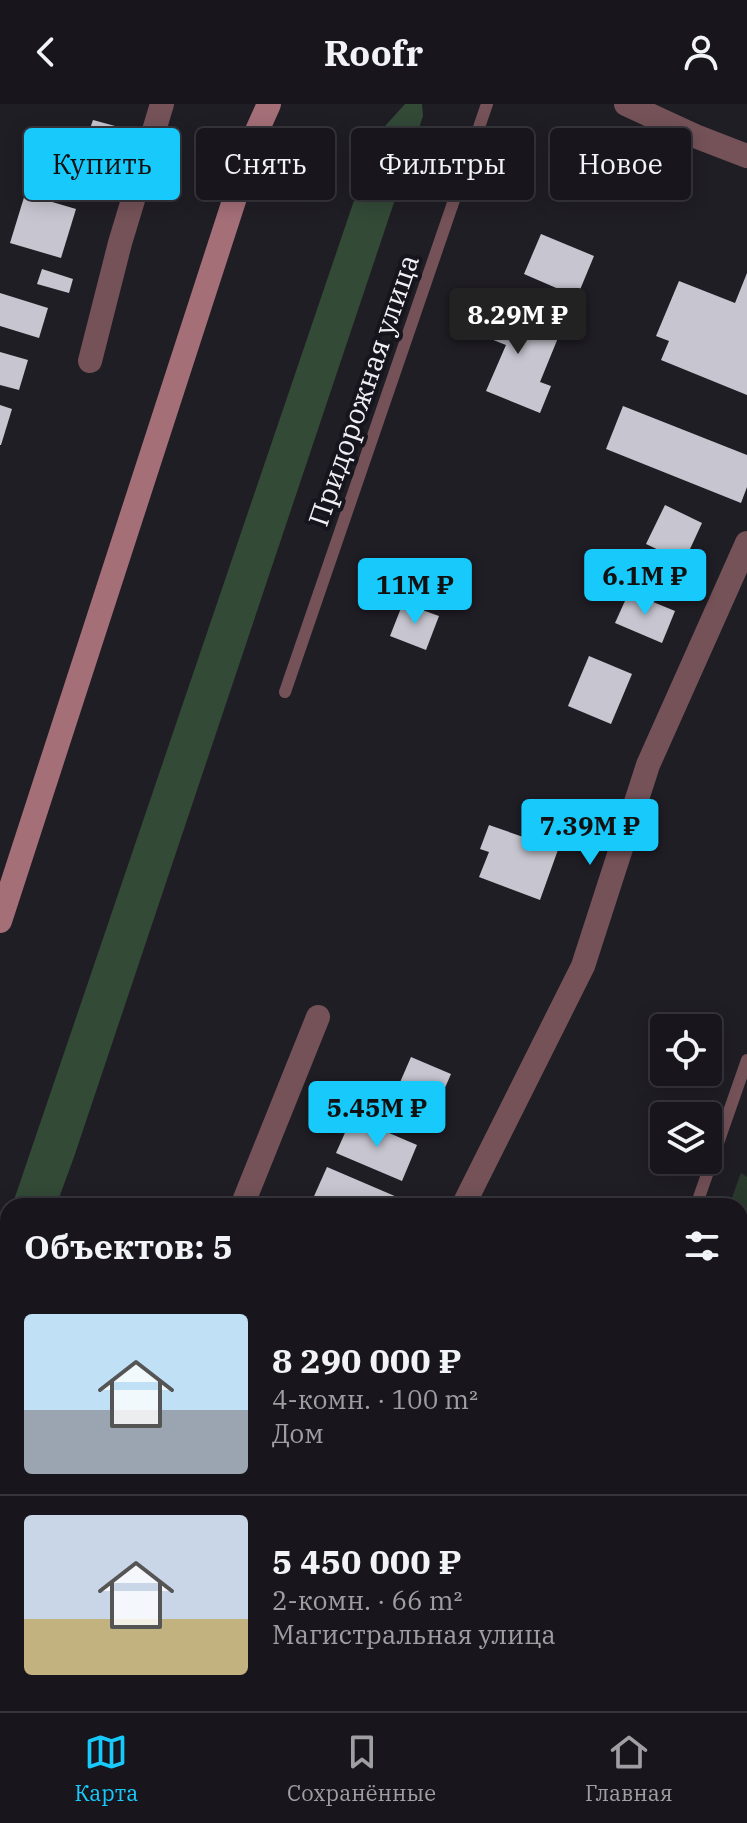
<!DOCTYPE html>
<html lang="ru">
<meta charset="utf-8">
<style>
:root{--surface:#18161c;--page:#211f25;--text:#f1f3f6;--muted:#9f9fa3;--line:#36353b;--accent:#18cafc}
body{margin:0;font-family:"IBM Plex Serif",serif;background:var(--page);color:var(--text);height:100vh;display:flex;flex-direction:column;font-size:30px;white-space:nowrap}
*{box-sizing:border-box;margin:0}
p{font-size:26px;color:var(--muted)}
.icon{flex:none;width:44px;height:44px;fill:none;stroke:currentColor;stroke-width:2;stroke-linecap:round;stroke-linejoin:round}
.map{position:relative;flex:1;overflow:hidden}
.drawer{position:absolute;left:0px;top:1094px;width:748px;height:514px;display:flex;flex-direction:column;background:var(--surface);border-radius:24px 24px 0 0;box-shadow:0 4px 20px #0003,0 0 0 2px var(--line)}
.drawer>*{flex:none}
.top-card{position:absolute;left:24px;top:24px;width:700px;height:72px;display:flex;gap:16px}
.fabs{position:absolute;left:650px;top:910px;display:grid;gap:16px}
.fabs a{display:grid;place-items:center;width:72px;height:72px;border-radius:8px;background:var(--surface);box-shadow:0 4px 20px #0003,0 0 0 2px var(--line);font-size:40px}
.price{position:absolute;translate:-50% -68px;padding:0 18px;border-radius:8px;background:var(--accent);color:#111;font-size:26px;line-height:52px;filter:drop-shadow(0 2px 4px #0008)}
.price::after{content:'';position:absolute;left:50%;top:48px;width:24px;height:18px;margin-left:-12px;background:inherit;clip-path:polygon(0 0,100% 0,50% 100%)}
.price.on{background:#222;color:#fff}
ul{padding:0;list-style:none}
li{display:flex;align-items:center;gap:24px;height:200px;padding:0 24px}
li+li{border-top:2px solid var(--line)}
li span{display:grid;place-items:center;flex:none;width:224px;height:160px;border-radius:8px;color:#555}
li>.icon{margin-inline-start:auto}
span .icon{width:96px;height:96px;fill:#fffc;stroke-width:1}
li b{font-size:34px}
h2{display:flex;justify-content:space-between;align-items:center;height:96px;padding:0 24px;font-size:34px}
.tag{padding:0 28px;border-radius:8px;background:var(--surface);box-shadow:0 4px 20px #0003,0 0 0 2px var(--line);font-size:28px;line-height:72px}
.tag.on{background:var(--accent);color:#111}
header{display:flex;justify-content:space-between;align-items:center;height:104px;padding:0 24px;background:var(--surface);font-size:36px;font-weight:700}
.tabs{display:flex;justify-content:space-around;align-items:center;height:112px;border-top:2px solid var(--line);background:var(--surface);font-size:22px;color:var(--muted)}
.tabs a{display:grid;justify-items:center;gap:4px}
.tabs .on{color:var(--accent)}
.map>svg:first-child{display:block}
.green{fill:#293a2c}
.forest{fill:#334a37}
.building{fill:#c7c5cf}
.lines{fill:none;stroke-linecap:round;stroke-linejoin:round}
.lane{stroke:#745258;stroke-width:12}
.street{stroke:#745258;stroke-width:24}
.secondary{stroke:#a56f78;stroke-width:24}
.labels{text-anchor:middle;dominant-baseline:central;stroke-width:8;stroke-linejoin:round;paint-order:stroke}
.street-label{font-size:28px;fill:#f0eff4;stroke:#16141c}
</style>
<header><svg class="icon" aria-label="back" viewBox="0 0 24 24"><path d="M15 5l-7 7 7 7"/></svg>Roofr<svg class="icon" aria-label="person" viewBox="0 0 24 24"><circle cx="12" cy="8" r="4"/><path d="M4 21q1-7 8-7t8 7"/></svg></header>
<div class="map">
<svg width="747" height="1607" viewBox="0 0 747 1607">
<rect width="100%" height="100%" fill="#201e25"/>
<!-- green -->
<polygon class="green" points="741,1069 747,1073 747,1607 537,1607 539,1600 740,1600 740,1102 729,1102"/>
<!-- forest -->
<g class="forest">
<polygon points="405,0 422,0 423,12 74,1053 56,1102 12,1102 376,32"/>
<polygon points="8,1115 8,1234 0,1256 0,1137"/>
</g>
<!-- building -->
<g class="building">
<polygon points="93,16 115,22 110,40 87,33"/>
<polygon points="25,90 76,105 61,154 10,139"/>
<polygon points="541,130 594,152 577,193 524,170"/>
<polygon points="42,165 73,175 69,189 37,180"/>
<polygon points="747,169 747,291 661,256 669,237 656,232 679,177 735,199"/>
<polygon points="0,189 48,204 39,234 0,222"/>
<polygon points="486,198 560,229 540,278 551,282 540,309 486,287 506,241 473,228"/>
<polygon points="0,248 28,256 19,286 0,281"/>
<polygon points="0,301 12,305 1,341 0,341"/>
<polygon points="623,302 747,351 747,383 741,399 606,345"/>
<polygon points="665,401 702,419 684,458 646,440"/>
<polygon points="629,488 675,507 662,539 615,519"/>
<polygon points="403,499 439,512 426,546 390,532"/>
<polygon points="589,552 632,570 611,620 568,602"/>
<polygon points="535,718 564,729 540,796 479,773 489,748 480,745 489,721 529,735"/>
<polygon points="411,953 451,970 431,1016 391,999"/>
<polygon points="352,1013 417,1041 402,1077 336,1049"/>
<polygon points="327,1063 397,1093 393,1102 317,1102 311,1099"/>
</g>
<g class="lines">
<!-- lane -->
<g class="lane">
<polyline points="285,588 487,0"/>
<polyline points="696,1102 747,956"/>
<polyline points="522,1607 525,1600"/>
</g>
<!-- street -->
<g class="street">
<polyline points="626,0 695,32 747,52"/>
<polyline points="90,257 120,139 162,0"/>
<polyline points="242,1102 318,913"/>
<polyline points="463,1102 583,862 648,661 747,439"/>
<polyline points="740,1484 747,1472"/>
<polyline points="740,1551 747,1556"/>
<polyline points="38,1607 41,1600"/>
<polyline points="259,1607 263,1600"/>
<polyline points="652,1607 657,1600"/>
</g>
<!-- secondary -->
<polyline class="secondary" points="0,817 256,29 269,0"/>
</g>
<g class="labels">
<!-- street labels -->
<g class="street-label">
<text transform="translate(363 286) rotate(-71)">Придорожная улица</text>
</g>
</g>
</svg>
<div class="fabs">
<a><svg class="icon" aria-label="locate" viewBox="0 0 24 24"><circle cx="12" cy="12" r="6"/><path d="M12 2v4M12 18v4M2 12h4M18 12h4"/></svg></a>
<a><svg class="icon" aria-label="layers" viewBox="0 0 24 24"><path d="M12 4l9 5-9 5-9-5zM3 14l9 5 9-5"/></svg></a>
</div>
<b class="price on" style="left:518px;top:252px">8.29M ₽</b>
<b class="price" style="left:645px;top:513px">6.1M ₽</b>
<b class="price" style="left:415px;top:522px">11M ₽</b>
<b class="price" style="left:590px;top:763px">7.39M ₽</b>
<b class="price" style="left:377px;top:1045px">5.45M ₽</b>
<div class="top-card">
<a class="tag on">Купить</a>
<a class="tag">Снять</a>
<a class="tag">Фильтры</a>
<a class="tag">Новое</a>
</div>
<section class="drawer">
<h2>Объектов: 5<svg class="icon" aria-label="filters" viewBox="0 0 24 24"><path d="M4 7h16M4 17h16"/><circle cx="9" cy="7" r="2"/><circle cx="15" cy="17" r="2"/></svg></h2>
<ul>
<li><span style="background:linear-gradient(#bfe0f5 60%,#9aa5b1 0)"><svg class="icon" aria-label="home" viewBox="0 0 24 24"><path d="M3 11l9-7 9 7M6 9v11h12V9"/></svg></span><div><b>8 290 000 ₽</b><p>4-комн. · 100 m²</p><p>Дом</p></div></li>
<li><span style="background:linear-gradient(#c9d6e8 65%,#c2b280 0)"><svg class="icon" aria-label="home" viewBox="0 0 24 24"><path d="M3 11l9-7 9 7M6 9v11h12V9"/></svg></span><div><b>5 450 000 ₽</b><p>2-комн. · 66 m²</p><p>Магистральная улица</p></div></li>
</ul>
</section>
</div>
<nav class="tabs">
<a class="on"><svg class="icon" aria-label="map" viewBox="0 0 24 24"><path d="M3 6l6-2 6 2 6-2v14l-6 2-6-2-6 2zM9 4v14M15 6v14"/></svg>Карта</a>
<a><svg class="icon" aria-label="saved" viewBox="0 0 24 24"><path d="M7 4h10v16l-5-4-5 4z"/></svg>Сохранённые</a>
<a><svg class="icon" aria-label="home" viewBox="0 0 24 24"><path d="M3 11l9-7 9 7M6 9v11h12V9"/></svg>Главная</a>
</nav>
